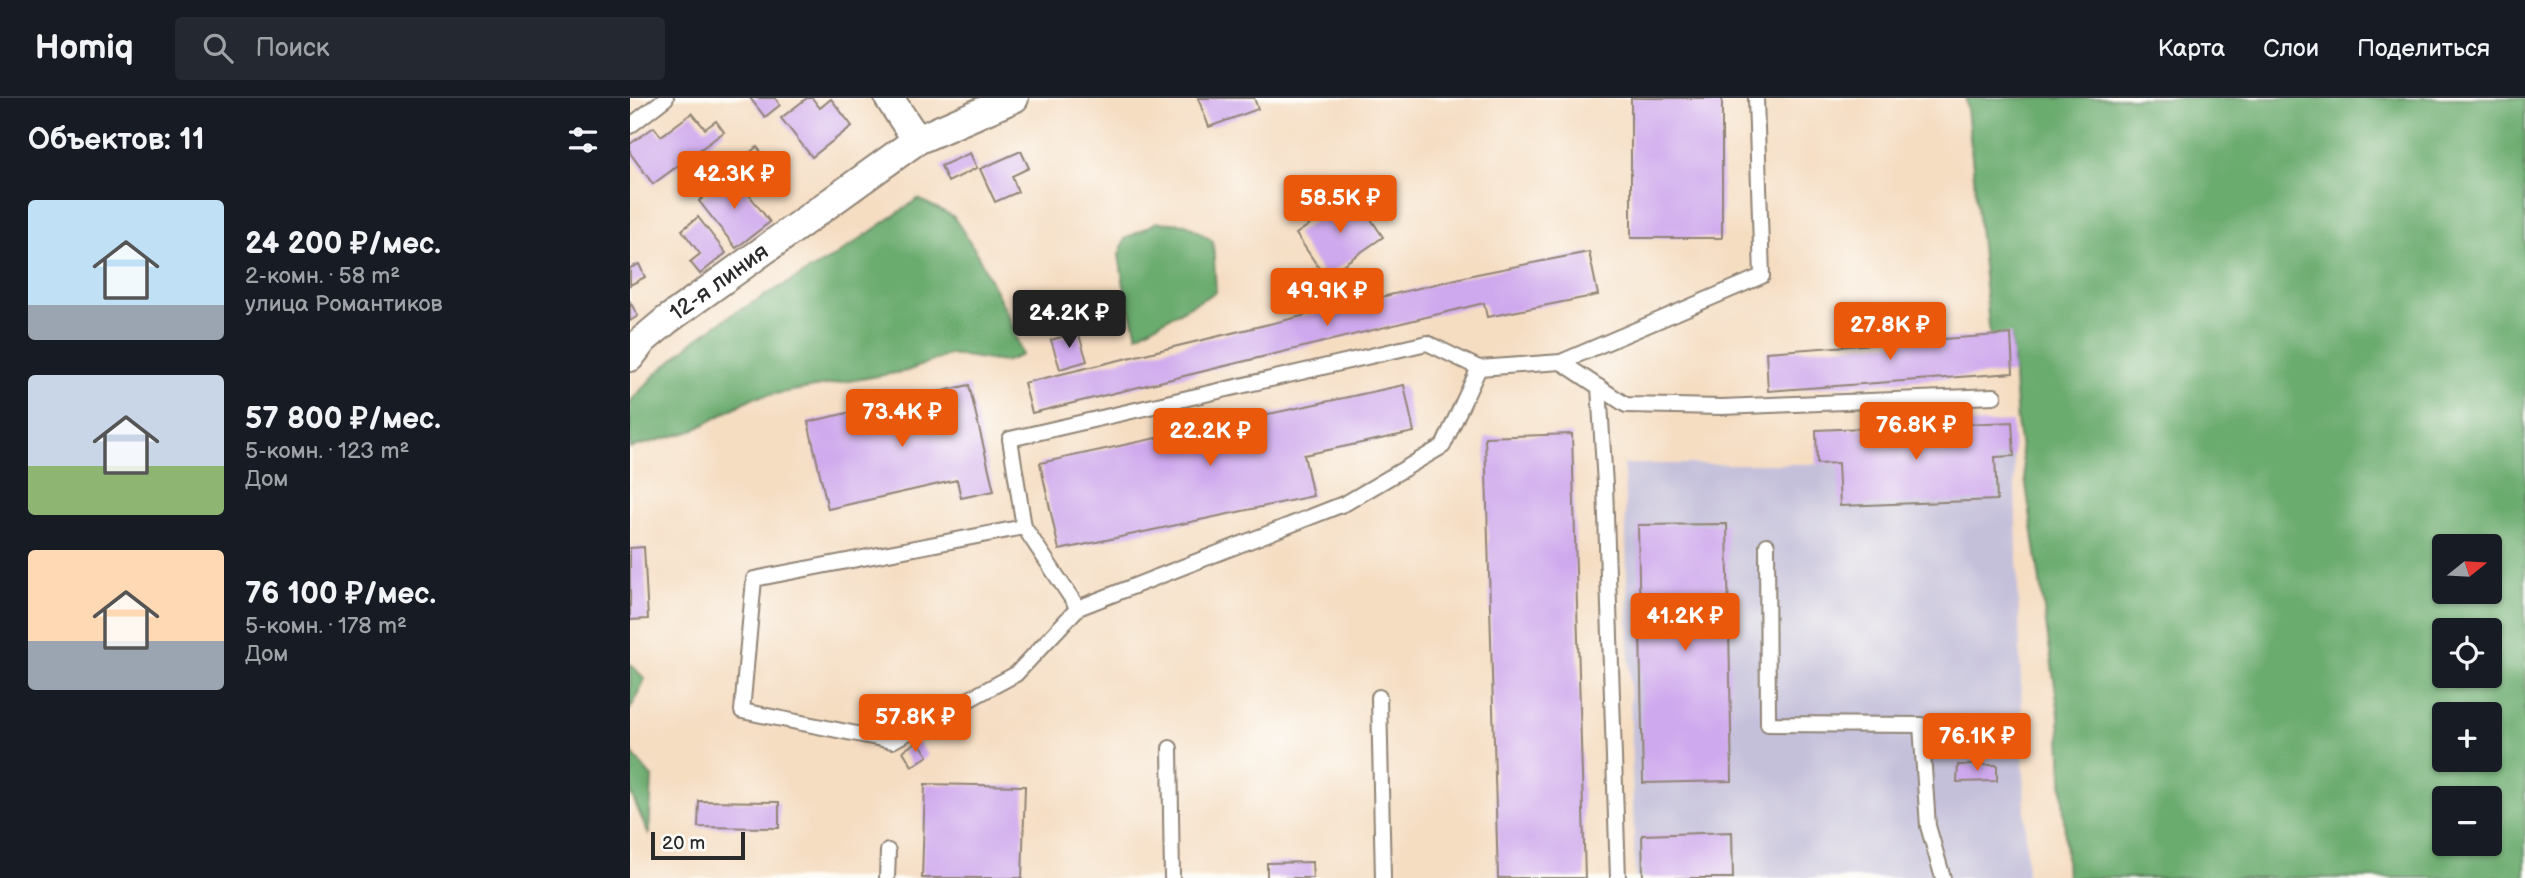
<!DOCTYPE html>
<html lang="ru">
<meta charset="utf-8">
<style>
:root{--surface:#171b24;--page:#242831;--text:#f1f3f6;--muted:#9ea1a6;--line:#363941;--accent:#ea580c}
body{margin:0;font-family:"Balsamiq Sans",sans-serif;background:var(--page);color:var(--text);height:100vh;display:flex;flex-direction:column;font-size:26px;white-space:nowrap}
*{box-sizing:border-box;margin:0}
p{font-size:23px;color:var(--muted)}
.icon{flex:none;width:38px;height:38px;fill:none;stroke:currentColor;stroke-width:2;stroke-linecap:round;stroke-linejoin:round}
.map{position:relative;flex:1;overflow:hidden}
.side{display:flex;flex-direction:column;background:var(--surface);width:630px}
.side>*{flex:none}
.needle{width:46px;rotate:72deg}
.buttons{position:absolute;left:1802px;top:436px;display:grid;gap:14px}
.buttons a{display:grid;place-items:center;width:70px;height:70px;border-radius:7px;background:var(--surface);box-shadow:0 2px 5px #0004;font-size:35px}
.scale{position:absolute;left:21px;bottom:18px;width:94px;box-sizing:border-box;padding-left:7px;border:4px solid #2b2b2b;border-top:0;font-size:19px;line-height:24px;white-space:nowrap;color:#2b2b2b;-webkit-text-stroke:5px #fdfcf7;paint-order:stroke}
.price{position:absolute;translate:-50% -60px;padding:0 16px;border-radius:7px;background:var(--accent);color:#fff;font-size:23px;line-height:46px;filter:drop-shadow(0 2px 4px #0008)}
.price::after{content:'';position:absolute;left:50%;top:42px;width:21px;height:16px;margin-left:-10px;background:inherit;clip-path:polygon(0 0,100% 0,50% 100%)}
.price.active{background:#222;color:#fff}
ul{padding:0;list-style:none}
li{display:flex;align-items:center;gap:21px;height:175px;padding:0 28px}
li span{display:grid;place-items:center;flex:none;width:196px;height:140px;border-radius:7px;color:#555}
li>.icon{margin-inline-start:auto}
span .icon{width:84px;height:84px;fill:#fffc;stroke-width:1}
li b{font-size:30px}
h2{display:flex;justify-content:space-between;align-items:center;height:84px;padding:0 28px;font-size:30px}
header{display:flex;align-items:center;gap:42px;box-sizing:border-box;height:98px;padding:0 35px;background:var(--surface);border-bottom:2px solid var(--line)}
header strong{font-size:33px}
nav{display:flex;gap:38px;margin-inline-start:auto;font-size:24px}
.search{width:490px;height:63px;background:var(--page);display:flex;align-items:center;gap:18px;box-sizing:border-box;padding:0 24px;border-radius:7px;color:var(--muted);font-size:26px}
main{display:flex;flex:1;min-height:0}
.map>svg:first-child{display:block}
.industrial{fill:#c5c0da}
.forest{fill:#6aab6e;stroke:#4a6b4c;stroke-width:2;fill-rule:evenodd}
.building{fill:#cfa9ed}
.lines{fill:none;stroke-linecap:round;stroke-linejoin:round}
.lane-casing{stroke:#908476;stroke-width:18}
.street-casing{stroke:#908476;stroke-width:32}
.lane{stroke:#fff;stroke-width:14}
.street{stroke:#fff;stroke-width:28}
.labels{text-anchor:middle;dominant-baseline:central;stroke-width:6;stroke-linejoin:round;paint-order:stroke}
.street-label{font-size:23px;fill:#2b2b2b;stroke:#fdfcf7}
</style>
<header>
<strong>Homiq</strong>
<div class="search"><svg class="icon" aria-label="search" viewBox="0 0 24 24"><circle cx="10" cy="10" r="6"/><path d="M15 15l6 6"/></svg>Поиск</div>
<nav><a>Карта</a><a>Слои</a><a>Поделиться</a></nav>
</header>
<main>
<section class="side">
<h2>Объектов: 11<svg class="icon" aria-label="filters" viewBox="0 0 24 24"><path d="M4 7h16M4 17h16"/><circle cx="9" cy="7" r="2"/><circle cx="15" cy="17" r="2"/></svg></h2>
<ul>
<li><span style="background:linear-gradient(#bfe0f5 75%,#9aa5b1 0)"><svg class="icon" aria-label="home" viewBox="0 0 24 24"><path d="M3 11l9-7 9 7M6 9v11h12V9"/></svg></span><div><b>24 200 ₽/мес.</b><p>2-комн. · 58 m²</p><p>улица Романтиков</p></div></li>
<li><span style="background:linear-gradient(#c9d6e8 65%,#8fb573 0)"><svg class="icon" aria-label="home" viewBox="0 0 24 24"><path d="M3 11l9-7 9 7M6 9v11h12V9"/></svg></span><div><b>57 800 ₽/мес.</b><p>5-комн. · 123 m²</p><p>Дом</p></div></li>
<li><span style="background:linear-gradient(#ffd9b3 65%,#9aa5b1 0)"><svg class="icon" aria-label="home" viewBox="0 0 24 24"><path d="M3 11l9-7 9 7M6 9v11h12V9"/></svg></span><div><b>76 100 ₽/мес.</b><p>5-комн. · 178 m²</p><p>Дом</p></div></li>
</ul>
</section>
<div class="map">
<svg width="1895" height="780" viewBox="0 0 1895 780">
<rect width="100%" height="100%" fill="#fdfcf7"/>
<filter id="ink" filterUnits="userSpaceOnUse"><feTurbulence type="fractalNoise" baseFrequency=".0143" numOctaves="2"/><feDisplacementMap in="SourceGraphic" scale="14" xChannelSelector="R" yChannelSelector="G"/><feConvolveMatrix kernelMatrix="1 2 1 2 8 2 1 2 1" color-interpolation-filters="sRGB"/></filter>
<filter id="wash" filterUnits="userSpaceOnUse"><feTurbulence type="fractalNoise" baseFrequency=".00686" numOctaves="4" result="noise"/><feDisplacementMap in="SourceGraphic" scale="28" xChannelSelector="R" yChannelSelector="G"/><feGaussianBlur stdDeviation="1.57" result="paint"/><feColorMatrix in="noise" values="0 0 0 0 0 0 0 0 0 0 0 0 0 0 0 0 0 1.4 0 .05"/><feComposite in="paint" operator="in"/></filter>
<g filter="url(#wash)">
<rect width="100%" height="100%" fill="#f5ddc2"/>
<!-- industrial -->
<polygon class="industrial" points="1384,358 1397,780 1005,780 994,366 1187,366"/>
<!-- forest -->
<g class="forest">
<path d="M1336 0H1895V780H1437L1429 616 1387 324 1381 237 1360 238ZM1815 448H1860V494H1815ZM1815 532H1860V578H1815ZM1815 616H1860V662H1815ZM1815 700H1860V746H1815Z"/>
<polygon points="288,101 323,118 345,152 380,221 392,257 374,264 320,256 277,273 122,300 62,333 0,350 0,304 26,276 65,242 101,217 207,157"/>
<polygon points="527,124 556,126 583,143 586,194 507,237 494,188 489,157 495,141"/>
<polygon points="0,566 15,581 0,612"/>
<polygon points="0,653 22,679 19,737 0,693"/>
</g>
<g id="blocks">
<!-- building -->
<g class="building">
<polygon points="120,0 145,0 150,7 135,19"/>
<polygon points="177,0 182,0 190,10 201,1 222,28 182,59 151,20"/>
<polygon points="568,0 624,0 628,11 579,29"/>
<rect x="1001" y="0" width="91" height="140"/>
<polygon points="62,15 75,31 86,23 94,34 23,86 0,55 0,46 24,29 31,38"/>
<polygon points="127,49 140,65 119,81 106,65"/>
<polygon points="391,53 399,70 382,78 388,94 365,104 350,71"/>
<polygon points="340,55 347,70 318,84 311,68"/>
<polygon points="103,76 140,124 106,150 69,103"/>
<polygon points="724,96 753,139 695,179 666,136"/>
<polygon points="68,119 96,155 70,176 60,164 70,156 52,132"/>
<polygon points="959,154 968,197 857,219 854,205 402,315 394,285 847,176"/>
<polygon points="9,166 15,179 0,187 0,170"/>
<polygon points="0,204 8,218 0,223"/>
<polygon points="448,234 457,263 430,271 421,242"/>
<polygon points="1381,236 1383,275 1138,293 1136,254"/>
<polygon points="339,287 364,393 331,400 327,382 198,411 178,324"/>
<polygon points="774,287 784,334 674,357 683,398 429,452 410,365"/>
<polygon points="1382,324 1384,358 1365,359 1367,402 1210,408 1208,365 1187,366 1186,332"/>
<polygon points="942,336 955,780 868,780 855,339"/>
<polygon points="1097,426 1102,683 1013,685 1008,427"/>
<polygon points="14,449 18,521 0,522 0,450"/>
<polygon points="288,643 298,658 282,668 273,653"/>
<polygon points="1328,667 1367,667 1367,683 1327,684"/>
<polygon points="295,686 395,688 392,780 292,780"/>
<polygon points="69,703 149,704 149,730 68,729"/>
<polygon points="1102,734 1103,780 1013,780 1012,737"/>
<polygon points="682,764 683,780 637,780 637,765"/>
</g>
</g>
</g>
<g filter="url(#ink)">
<use href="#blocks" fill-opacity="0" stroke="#908476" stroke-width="2"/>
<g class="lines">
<!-- lane casing -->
<g class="lane-casing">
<g id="lane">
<polyline points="0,28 36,0"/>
<polyline points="931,264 996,307 1092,309 1364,298"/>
<polyline points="969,289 975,387 988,780"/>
<polyline points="394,429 124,481 112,613 262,643 386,576 448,510 716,405 813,348 849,270"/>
<polyline points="1137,447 1138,626 1291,627 1298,728 1313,780"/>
<polyline points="448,510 394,429 380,341 797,245 849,270 931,264 1132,178 1126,0"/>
<polyline points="749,599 753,780"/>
<polyline points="540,650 542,780"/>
<polyline points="257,780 258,753"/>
</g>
</g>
<!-- street casing -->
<g class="street-casing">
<g id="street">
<polyline points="259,0 287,42"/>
<path id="s1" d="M0 259 13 242 37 222 287 42 384 0"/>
</g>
</g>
<!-- lane -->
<use href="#lane" class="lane"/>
<!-- street -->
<use href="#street" class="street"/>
</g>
</g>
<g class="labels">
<!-- street labels -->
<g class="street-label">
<text stroke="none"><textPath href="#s1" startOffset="117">12-я линия</textPath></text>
</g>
</g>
</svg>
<div class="buttons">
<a><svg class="needle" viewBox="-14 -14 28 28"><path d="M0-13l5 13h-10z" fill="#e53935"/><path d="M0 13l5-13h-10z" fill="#9ea1a6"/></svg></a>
<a><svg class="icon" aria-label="locate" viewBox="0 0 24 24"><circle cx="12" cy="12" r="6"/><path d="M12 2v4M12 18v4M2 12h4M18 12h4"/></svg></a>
<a>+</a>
<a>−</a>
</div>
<div class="scale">20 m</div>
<b class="price" style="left:104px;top:113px">42.3K ₽</b>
<b class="price" style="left:710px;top:137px">58.5K ₽</b>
<b class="price" style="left:697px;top:230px">49.9K ₽</b>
<b class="price active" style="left:439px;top:252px">24.2K ₽</b>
<b class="price" style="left:1260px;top:264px">27.8K ₽</b>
<b class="price" style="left:272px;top:351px">73.4K ₽</b>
<b class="price" style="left:1286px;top:364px">76.8K ₽</b>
<b class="price" style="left:580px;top:370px">22.2K ₽</b>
<b class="price" style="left:1055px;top:555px">41.2K ₽</b>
<b class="price" style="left:285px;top:656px">57.8K ₽</b>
<b class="price" style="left:1347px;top:675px">76.1K ₽</b>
</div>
</main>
